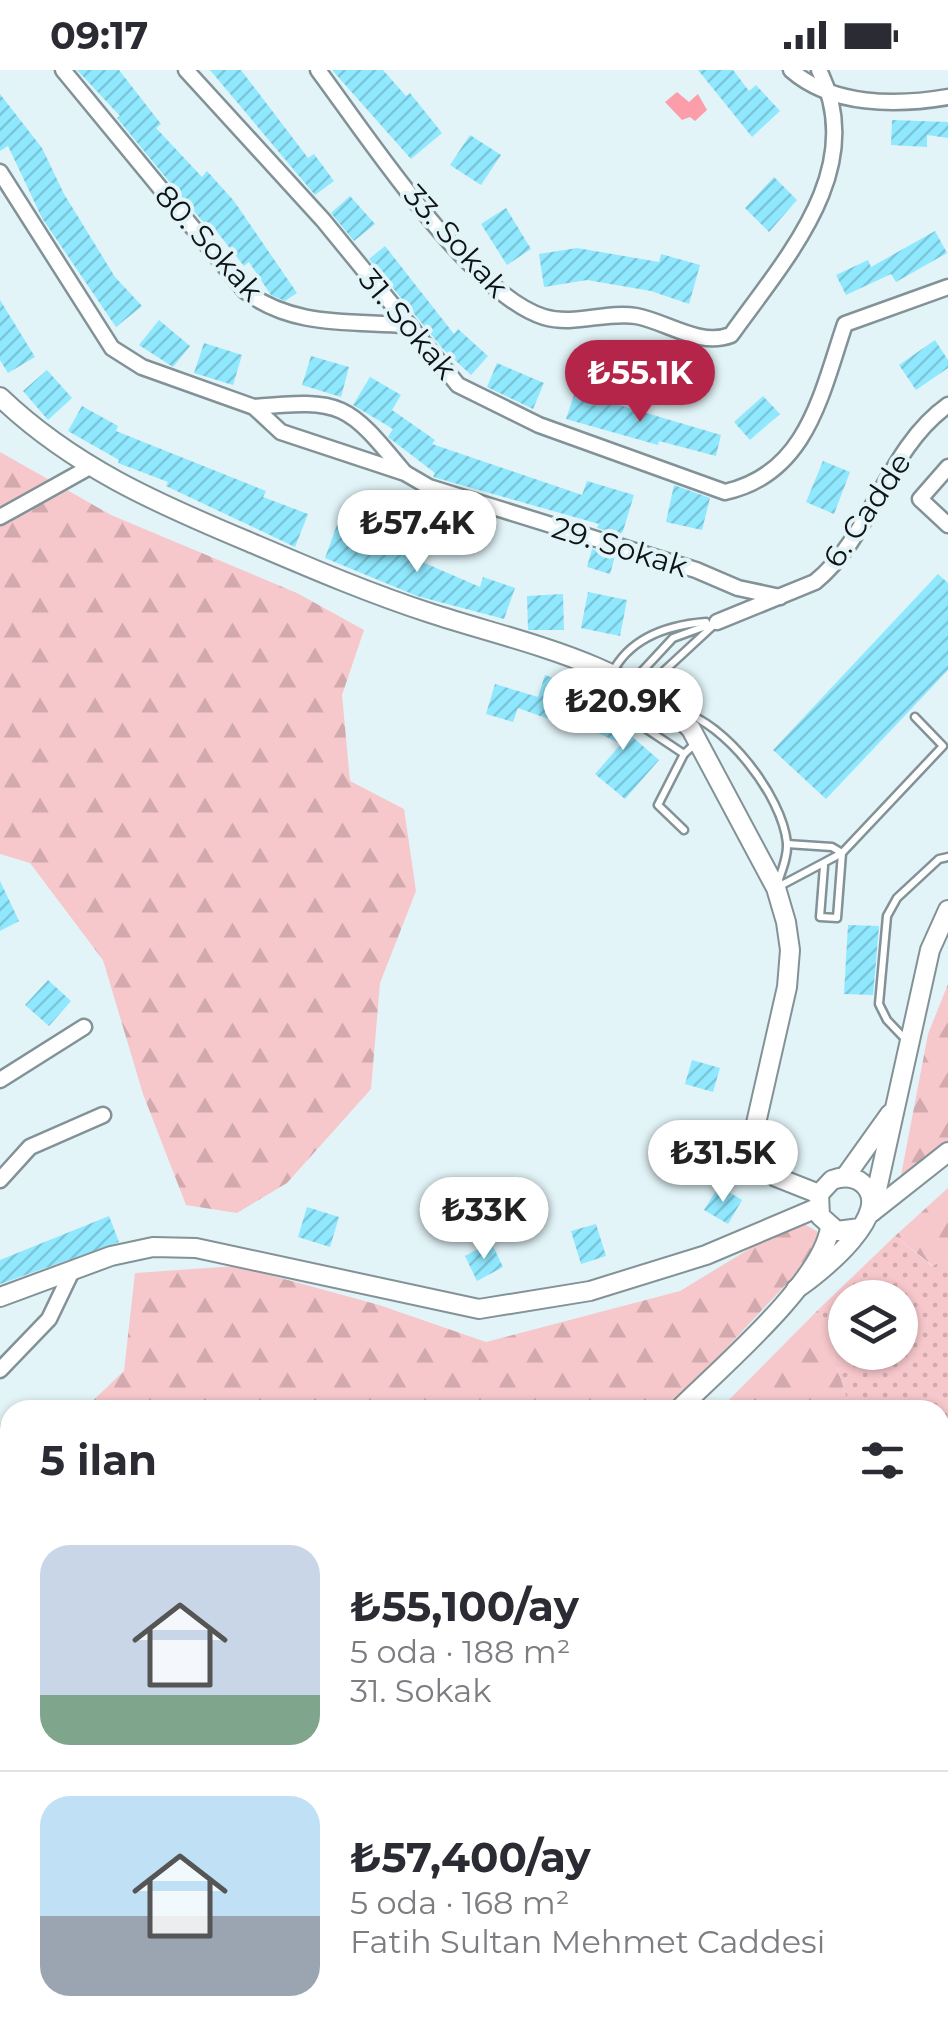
<!DOCTYPE html>
<html lang="tr">
<meta charset="utf-8">
<style>
:root{--surface:#fff;--page:#f2f2f3;--text:#2b2b33;--muted:#7c7c81;--line:#e1e1e2;--accent:#b52449}
body{margin:0;font-family:Montserrat,sans-serif;background:var(--page);color:var(--text);height:100vh;display:flex;flex-direction:column;font-size:38px;white-space:nowrap}
*{box-sizing:border-box;margin:0}
p{font-size:32px;color:var(--muted)}
.icon{flex:none;width:55px;height:55px;fill:none;stroke:currentColor;stroke-width:2;stroke-linecap:round;stroke-linejoin:round}
.map{position:relative;flex:1;overflow:hidden}
.side{position:absolute;left:0px;top:1330px;width:950px;height:640px;display:flex;flex-direction:column;background:var(--surface);border-radius:30px 30px 0 0;box-shadow:0 2px 8px #0004}
.side>*{flex:none}
.tools{position:absolute;left:828px;top:1210px;display:grid;gap:20px}
.tools a{display:grid;place-items:center;width:90px;height:90px;border-radius:50%;background:var(--surface);box-shadow:0 2px 8px #0004;font-size:50px}
.price{position:absolute;translate:-50% -85px;padding:0 22px;border-radius:35px;background:#fff;color:#222;font-size:32px;line-height:65px;filter:drop-shadow(0 2px 5px #0008)}
.price::after{content:'';position:absolute;left:50%;top:60px;width:30px;height:22px;margin-left:-15px;background:inherit;clip-path:polygon(0 0,100% 0,50% 100%)}
.price.selected{background:var(--accent);color:#fff}
ul{padding:0;list-style:none}
li{display:flex;align-items:center;gap:30px;height:250px;padding:0 40px}
li+li{border-top:2px solid var(--line)}
li span{display:grid;place-items:center;flex:none;width:280px;height:200px;border-radius:30px;color:#555}
li>.icon{margin-inline-start:auto}
span .icon{width:120px;height:120px;fill:#fffc;stroke-width:1}
li b{font-size:42px}
h2{display:flex;justify-content:space-between;align-items:center;height:120px;padding:0 40px;font-size:42px}
.status{display:flex;justify-content:space-between;align-items:center;height:70px;padding:0 50px;background:var(--surface);direction:ltr}
.status svg{height:28px;fill:currentColor}
.map>svg:first-child{display:block}
.grass{fill:url(#grass-dots);fill-rule:evenodd}
.forest{fill:url(#forest-firs)}
.water{fill:#fc9ea9}
.building{fill:url(#building-hatch)}
.lines{fill:none;stroke-linecap:round;stroke-linejoin:round}
.service-casing{stroke:#829296;stroke-width:11}
.minor-casing{stroke:#829296;stroke-width:19}
.tertiary-casing{stroke:#829296;stroke-width:22}
.secondary-casing{stroke:#829296;stroke-width:22}
.path{stroke:#8c999c;stroke-width:2.5;stroke-dasharray:2.5 8;stroke-linecap:butt}
.service{stroke:#fff;stroke-width:6}
.minor{stroke:#fff;stroke-width:14}
.tertiary{stroke:#fff;stroke-width:18}
.secondary{stroke:#fff;stroke-width:18}
.labels{text-anchor:middle;dominant-baseline:central;stroke-width:8;stroke-linejoin:round;paint-order:stroke}
.street-label{font-size:30px;fill:#0e1415;stroke:#e2f4f8}
</style>
<div class="status"><b>09:17</b><svg viewBox="0 0 49 12"><path d="M0 12V9h3v3zM5 12V6h3v6zM10 12V3h3v9zM15 12V0h3v12zM26 1h20v11H26zM47 4h2v5h-2z"/></svg></div>
<div class="map">
<svg width="948" height="1970" viewBox="0 0 948 1970">
<defs>
<pattern id="grass-dots" width="8" height="8" patternUnits="userSpaceOnUse" patternTransform="scale(2.5)"><rect width="8" height="8" fill="#f6c7cb"/><path d="M2 2h.1M6 6h.1" fill="none" stroke="#d2aaad" stroke-width="1.8" stroke-linecap="round"/></pattern>
<pattern id="forest-firs" width="22" height="20" patternUnits="userSpaceOnUse" patternTransform="scale(2.5)"><rect width="22" height="20" fill="#f6c7cb"/><path d="M5 1l3.5 6h-7zM16 11l3.5 6h-7z" fill="#d2aaad"/></pattern>
<pattern id="building-hatch" width="6" height="6" patternUnits="userSpaceOnUse" patternTransform="scale(2.5)"><rect width="6" height="6" fill="#8fe8fe"/><path d="M-1 1l2-2M0 6l6-6M5 7l2-2" fill="none" stroke="#7ac6d9"/></pattern>
</defs>
<rect width="100%" height="100%" fill="#e2f4f8"/>
<!-- grass -->
<path class="grass" d="M895 1166 932 1196 948 1186V1549L940 1542V1340H850L820 1238ZM845 1228H900V1282H845Z"/>
<!-- forest -->
<g class="forest">
<polygon points="0,382 111,445 297,523 364,560 342,625 350,711 404,739 416,821 380,913 371,1019 287,1113 237,1143 186,1135 143,1024 103,890 30,793 0,784"/>
<polygon points="948,914 948,1080 899,1116 928,964"/>
<polygon points="948,1118 948,1186 933,1196 895,1166"/>
<polygon points="797,1150 829,1168 669,1340 83,1340 124,1301 135,1203 237,1196 379,1235 486,1272 680,1221"/>
<polygon points="820,1238 850,1340 719,1340"/>
<polygon points="0,1353 10,1361 10,1960 108,1960 102,1970 0,1970"/>
<polygon points="940,1542 948,1549 948,1970 721,1970 723,1960 940,1960"/>
</g>
<!-- water -->
<polygon class="water" points="677,22 689,32 698,24 707,40 695,51 690,47 682,50 665,32"/>
<!-- building -->
<g class="building">
<polygon points="77,0 119,0 161,54 156,58 202,107 207,101 234,131 297,223 285,231 271,225 249,192 244,196 210,153 207,156 190,137 117,48 120,46"/>
<polygon points="210,0 241,0 308,88 314,84 334,111 315,125"/>
<polygon points="332,0 383,0 406,26 410,23 442,63 411,89"/>
<polygon points="698,0 733,0 749,21 756,15 780,41 752,67"/>
<polygon points="0,24 42,78 64,124 115,207 142,236 116,257 42,148 8,76 0,81"/>
<polygon points="892,50 948,52 948,68 927,65 927,77 891,75"/>
<polygon points="470,65 501,85 481,115 450,95"/>
<polygon points="774,107 797,130 769,162 745,138"/>
<polygon points="350,126 375,154 354,171 331,143"/>
<polygon points="506,138 531,179 507,195 481,154"/>
<polygon points="935,161 947,183 896,212 891,204 846,225 836,205 868,190 871,197"/>
<polygon points="385,176 454,264 458,259 488,286 471,305 443,279 369,189"/>
<polygon points="577,178 659,192 661,184 700,195 689,234 651,221 587,210 544,217 539,184"/>
<polygon points="0,230 35,287 8,303 0,290"/>
<polygon points="159,250 190,276 173,297 139,275"/>
<polygon points="935,270 948,290 948,298 916,320 899,295"/>
<polygon points="204,273 242,285 233,315 194,303"/>
<polygon points="311,286 349,297 341,327 302,315"/>
<polygon points="497,293 544,313 533,339 487,317"/>
<polygon points="47,300 72,328 48,350 23,321"/>
<polygon points="370,307 401,325 392,340 435,370 432,374 582,425 587,411 634,425 623,461 620,465 597,458 599,454 433,407 435,403 388,367 393,359 353,335"/>
<polygon points="575,322 721,365 716,386 659,371 658,375 566,349"/>
<polygon points="763,326 780,344 750,370 734,352"/>
<polygon points="82,336 118,356 116,361 266,421 263,427 308,444 295,477 166,416 168,412 118,393 119,390 68,361"/>
<polygon points="823,391 850,402 834,444 806,432"/>
<polygon points="674,415 710,428 702,460 666,452"/>
<polygon points="337,455 480,517 483,507 515,518 504,549 417,526 325,488"/>
<polygon points="592,479 615,486 610,504 587,497"/>
<polygon points="938,504 948,513 948,600 826,729 773,680"/>
<polygon points="588,522 627,530 620,566 581,558"/>
<polygon points="563,524 564,560 528,560 527,526"/>
<polygon points="545,605 570,614 557,652 518,638 513,652 486,644 495,614 538,627"/>
<polygon points="609,630 628,639 620,656 659,690 625,729 595,704 621,674 594,661"/>
<polygon points="0,811 19,851 0,861"/>
<polygon points="848,855 879,856 873,925 844,924"/>
<polygon points="48,910 71,931 49,956 25,935"/>
<polygon points="692,990 720,998 713,1022 685,1014"/>
<polygon points="719,1116 742,1130 728,1154 704,1140"/>
<polygon points="307,1137 339,1147 330,1177 298,1167"/>
<polygon points="109,1146 119,1172 0,1214 0,1190"/>
<polygon points="596,1154 606,1186 581,1194 571,1161"/>
<polygon points="491,1172 503,1197 477,1211 465,1186"/>
</g>
<g class="lines">
<!-- service casing -->
<g class="service-casing">
<g id="service">
<path d="M612 603C630 568 668 555 706 552"/>
<polyline points="633,611 673,568 717,552 664,601 656,628"/>
<path d="M680 641C725 653 782 725 787 773 788 786 782 800 778 812"/>
<polyline points="639,654 684,684 697,672"/>
<polyline points="684,760 658,735 684,684"/>
<polyline points="787,774 832,777 842,783 837,848 820,847 824,796"/>
<polyline points="778,817 842,783 943,676 915,647"/>
<polyline points="908,972 887,950 879,934 887,846 897,828 939,789 948,787"/>
</g>
</g>
<!-- minor casing -->
<g class="minor-casing">
<g id="minor">
<path d="M63 0 245 221C292 257 348 251 405 255"/>
<path d="M186 0 323 150 458 315 539 355 725 422C807 404 821 324 845 254L948 217"/>
<path d="M318 0C365 63 471 225 544 247 575 256 606 241 636 246 668 252 699 277 731 265 786 188 869 98 819 0"/>
<path d="M791 0C832 36 896 36 948 27"/>
<polyline points="0,102 112,278 142,297 254,337 281,362 405,403 429,417 696,500 738,518 780,527"/>
<path d="M254 337C343 329 347 333 404 402"/>
<polyline points="948,397 920,429 948,455"/>
<polyline points="0,447 88,398"/>
<path d="M717 552 815 512C873 465 886 379 948 335"/>
<polyline points="0,1010 84,957"/>
<polyline points="0,1110 30,1077 103,1045"/>
<polyline points="0,1300 49,1249 73,1199"/>
<polyline points="254,1970 261,1960"/>
</g>
</g>
<!-- tertiary casing -->
<g class="tertiary-casing">
<g id="tertiary">
<polyline points="845,1107 890,1044"/>
<polyline points="872,1142 930,880 948,840"/>
<polyline points="0,1227 111,1186 153,1177 196,1178 479,1239 590,1221 706,1185 817,1138"/>
<polyline points="736,1970 736,1960"/>
</g>
</g>
<!-- secondary casing -->
<g class="secondary-casing">
<g id="secondary">
<path d="M0 327C72 396 156 433 247 471 308 497 368 523 430 543 518 572 625 591 691 659L776 818 786 852 790 880 787 917 754 1062 765 1095 776 1107 819 1124"/>
<polyline points="872,1142 948,1082"/>
<path d="M796 1219C819 1204 898 1141 862 1113 853 1106 843 1106 832 1110L819 1124 820 1146 837 1161 860 1158"/>
<path d="M678 1340C719 1299 821 1213 830 1158"/>
<polyline points="112,1970 119,1960"/>
</g>
</g>
<!-- path -->
<g class="path">
<polyline points="940,1612 948,1607"/>
<polyline points="940,1758 948,1789"/>
<polyline points="940,1882 948,1866"/>
</g>
<!-- service -->
<use href="#service" class="service"/>
<!-- minor -->
<use href="#minor" class="minor"/>
<!-- tertiary -->
<use href="#tertiary" class="tertiary"/>
<!-- secondary -->
<use href="#secondary" class="secondary"/>
</g>
<g class="labels">
<!-- street labels -->
<g class="street-label">
<text transform="translate(456 171) rotate(48)">33. Sokak</text>
<text transform="translate(209 173) rotate(48)">80. Sokak</text>
<text transform="translate(408 254) rotate(50)">31. Sokak</text>
<text transform="translate(867 440) rotate(-56)">6. Cadde</text>
<text transform="translate(620 477) rotate(17)">29. Sokak</text>
</g>
</g>
</svg>
<div class="tools">
<a><svg class="icon" aria-label="layers" viewBox="0 0 24 24"><path d="M12 4l9 5-9 5-9-5zM3 14l9 5 9-5"/></svg></a>
</div>
<b class="price selected" style="left:640px;top:355px">₺55.1K</b>
<b class="price" style="left:417px;top:505px">₺57.4K</b>
<b class="price" style="left:623px;top:683px">₺20.9K</b>
<b class="price" style="left:723px;top:1135px">₺31.5K</b>
<b class="price" style="left:484px;top:1192px">₺33K</b>
<section class="side">
<h2>5 ilan<svg class="icon" aria-label="filters" viewBox="0 0 24 24"><path d="M4 7h16M4 17h16"/><circle cx="9" cy="7" r="2"/><circle cx="15" cy="17" r="2"/></svg></h2>
<ul>
<li><span style="background:linear-gradient(#c9d6e8 75%,#7fa58c 0)"><svg class="icon" aria-label="home" viewBox="0 0 24 24"><path d="M3 11l9-7 9 7M6 9v11h12V9"/></svg></span><div><b>₺55,100/ay</b><p>5 oda · 188 m²</p><p>31. Sokak</p></div></li>
<li><span style="background:linear-gradient(#bfe0f5 60%,#9aa5b1 0)"><svg class="icon" aria-label="home" viewBox="0 0 24 24"><path d="M3 11l9-7 9 7M6 9v11h12V9"/></svg></span><div><b>₺57,400/ay</b><p>5 oda · 168 m²</p><p>Fatih Sultan Mehmet Caddesi</p></div></li>
</ul>
</section>
</div>
